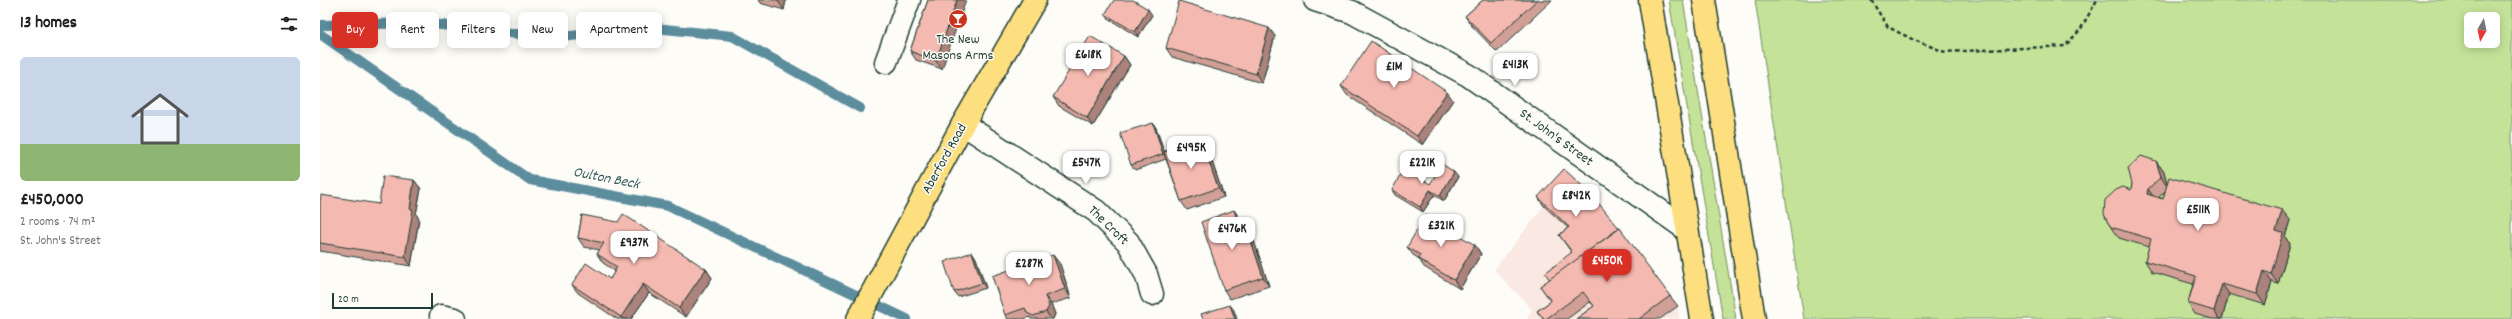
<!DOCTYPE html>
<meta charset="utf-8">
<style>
:root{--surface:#fff;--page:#f2f2f2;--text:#202124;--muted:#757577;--line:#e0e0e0;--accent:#d93025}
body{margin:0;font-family:Dekko,sans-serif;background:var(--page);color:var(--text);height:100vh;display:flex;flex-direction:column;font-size:15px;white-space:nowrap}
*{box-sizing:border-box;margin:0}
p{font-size:13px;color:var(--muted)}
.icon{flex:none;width:22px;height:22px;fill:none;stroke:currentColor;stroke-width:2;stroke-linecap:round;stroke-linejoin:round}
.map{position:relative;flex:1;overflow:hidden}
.details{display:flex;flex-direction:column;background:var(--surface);width:320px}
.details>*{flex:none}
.banner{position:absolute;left:12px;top:12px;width:380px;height:36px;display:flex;gap:8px}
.needle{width:26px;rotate:189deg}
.tools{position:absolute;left:2144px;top:12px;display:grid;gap:8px}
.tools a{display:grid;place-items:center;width:36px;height:36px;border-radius:6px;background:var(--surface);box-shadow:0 2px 10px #0003;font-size:20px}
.scale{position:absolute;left:12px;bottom:10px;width:101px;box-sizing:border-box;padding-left:4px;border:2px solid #1f3d34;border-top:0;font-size:11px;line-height:14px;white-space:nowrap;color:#1f3d34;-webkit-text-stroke:3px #fdfcf7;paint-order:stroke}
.price{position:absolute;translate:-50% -34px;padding:0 9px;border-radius:8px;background:#fff;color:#222;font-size:13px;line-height:26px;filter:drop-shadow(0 1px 2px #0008)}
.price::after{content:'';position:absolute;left:50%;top:24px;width:12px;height:9px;margin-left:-6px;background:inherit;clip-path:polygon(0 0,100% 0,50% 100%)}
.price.active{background:var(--accent);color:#fff}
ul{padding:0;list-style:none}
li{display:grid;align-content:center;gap:8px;height:212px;padding:0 20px}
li+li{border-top:1px solid var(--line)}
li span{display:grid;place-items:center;height:124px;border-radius:6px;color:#555}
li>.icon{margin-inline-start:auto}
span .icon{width:72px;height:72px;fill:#fffc;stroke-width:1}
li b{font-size:17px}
h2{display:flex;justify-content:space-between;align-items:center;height:48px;padding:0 20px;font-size:17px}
.tag{padding:0 14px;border-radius:6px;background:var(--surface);box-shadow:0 2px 10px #0003;font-size:14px;line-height:36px}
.tag.active{background:var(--accent);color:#fff}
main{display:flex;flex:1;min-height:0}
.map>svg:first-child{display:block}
.built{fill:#fae8e2}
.green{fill:#c5e299;stroke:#729066;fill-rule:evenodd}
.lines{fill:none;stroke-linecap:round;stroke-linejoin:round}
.stream{stroke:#5b8d9d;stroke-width:10}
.minor-casing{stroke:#1f3d34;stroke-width:25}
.major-casing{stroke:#1f3d34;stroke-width:25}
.path{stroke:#1f3d34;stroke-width:2.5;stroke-dasharray:4 3;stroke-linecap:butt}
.minor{stroke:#fdfcf7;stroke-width:22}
.major{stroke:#fedf80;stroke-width:22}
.wall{fill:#d29f97;stroke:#1f3d34;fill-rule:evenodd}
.shaded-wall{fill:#ab827b;stroke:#1f3d34}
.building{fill:#f4b9b0;stroke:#1f3d34}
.labels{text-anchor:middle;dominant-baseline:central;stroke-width:3;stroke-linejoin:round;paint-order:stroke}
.poi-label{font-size:14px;fill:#1f3d34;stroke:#fdfcf7}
.street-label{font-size:14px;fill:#1f3d34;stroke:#fdfcf7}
.water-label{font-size:15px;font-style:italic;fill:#385e60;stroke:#fdfcf7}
</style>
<main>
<section class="details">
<h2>13 homes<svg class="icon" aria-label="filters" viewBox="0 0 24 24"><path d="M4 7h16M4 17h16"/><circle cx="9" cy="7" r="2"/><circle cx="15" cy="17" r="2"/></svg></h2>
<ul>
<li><span style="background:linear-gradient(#c9d6e8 70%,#8fb573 0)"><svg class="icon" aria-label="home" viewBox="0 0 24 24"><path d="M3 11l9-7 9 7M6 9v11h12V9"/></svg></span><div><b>£450,000</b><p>2 rooms · 74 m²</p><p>St. John's Street</p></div></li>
</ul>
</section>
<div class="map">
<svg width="2192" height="319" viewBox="0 0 2192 319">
<rect width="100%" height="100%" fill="#fdfcf7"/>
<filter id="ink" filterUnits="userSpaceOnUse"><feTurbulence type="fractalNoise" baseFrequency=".025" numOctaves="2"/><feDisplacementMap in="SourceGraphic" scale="8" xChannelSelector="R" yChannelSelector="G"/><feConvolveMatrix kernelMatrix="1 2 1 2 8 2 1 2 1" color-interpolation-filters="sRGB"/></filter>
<g filter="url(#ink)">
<!-- built -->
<polygon class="built" points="1250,177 1307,238 1358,306 1359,319 1207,319 1212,309 1174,270 1224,206"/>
<!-- green -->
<g class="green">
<polygon points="1349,0 1363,0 1416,319 1403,319"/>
<path d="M1435 0H2192V319H1484ZM2151 19H2173V41H2151Z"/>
</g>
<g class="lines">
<!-- stream -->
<g class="stream">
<polyline points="0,25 104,23 234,38 326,27 412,36 540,108"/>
<polyline points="0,34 210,180 348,206 587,319"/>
</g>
<!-- minor casing -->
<g class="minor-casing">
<g id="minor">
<polyline points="995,0 1032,12 1148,75 1366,229"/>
<polyline points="566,62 589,0"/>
<polyline points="643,124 776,211 808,242 826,274 832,294"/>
<polyline points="121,316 135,319"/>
</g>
</g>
<!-- major casing -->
<g class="major-casing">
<g id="major">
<polyline points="1330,0 1382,319"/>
<polyline points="1384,0 1434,319"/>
<polyline points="538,319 643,124 715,0"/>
</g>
</g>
<!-- path -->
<polyline class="path" points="1551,0 1568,27 1594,40 1625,52 1745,46 1760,30 1777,0"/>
<!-- minor -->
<use href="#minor" class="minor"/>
<!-- major -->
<use href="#major" class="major"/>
</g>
<!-- wall -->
<g class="wall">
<polygon points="438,0 466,0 464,10 440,3"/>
<polygon points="608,0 622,69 596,60 590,51"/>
<polygon points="1163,0 1232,0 1177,52 1151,25 1145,16"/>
<polygon points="785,14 832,15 818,37 789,19"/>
<polygon points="955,36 942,83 852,57 846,48"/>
<polygon points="804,56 810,65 773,126 739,106 733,97"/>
<polygon points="1021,86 1133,100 1103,145 1027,95"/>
<polygon points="833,123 836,128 844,151 887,147 904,197 867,210 861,201 846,159 815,170 811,165"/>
<path d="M1836 161 1844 172 1847 184 1970 220 1965 237 1970 244 1958 284 1952 282 1945 305 1909 294 1902 319H1892L1875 314 1868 303 1873 284 1832 272 1825 261 1829 247 1799 238 1794 232 1787 221 1811 190 1812 184ZM1845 191 1843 199 1839 197Z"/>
<polygon points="1138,177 1124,201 1114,195 1103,212 1075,195 1072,190 1110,184"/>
<polygon points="94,180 101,189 96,214 99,219 91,266 0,251 0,203 59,204"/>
<polygon points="1218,197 1350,296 1358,306 1340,319 1256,319 1274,306 1270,302 1247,319 1223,319 1217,311 1231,301 1220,286 1230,280 1252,253 1239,235 1248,228 1224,206"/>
<polygon points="914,210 920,219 924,230 927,229 933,238 949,286 910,299 904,290"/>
<polygon points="262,215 386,269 392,278 366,317 329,293 311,319 297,319 258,293 252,285 290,279 295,271 283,263 277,254 280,250 264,247 258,238"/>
<polygon points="1155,245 1161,254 1140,289 1104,267 1098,258 1093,255 1087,247"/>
<polygon points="652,252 656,258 666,288 638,297 634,292"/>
<polygon points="740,264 751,298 731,304 735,314 733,319 711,319 710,317 704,319 688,319 685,315"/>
</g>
<!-- shaded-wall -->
<g class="shaded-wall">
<polygon points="458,0 466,0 464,10 458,1"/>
<polygon points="637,0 646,0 622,69 616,61"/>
<polygon points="828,9 832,15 818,37 815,32"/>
<polygon points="949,28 955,36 942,83 936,74"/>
<polygon points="804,56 810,65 773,126 767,118"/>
<polygon points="1127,92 1133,100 1103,145 1097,136"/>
<polygon points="833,123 836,128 847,159 843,154"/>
<polygon points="881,139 887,147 904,197 898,188"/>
<polygon points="1836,161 1844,172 1848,188 1841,177"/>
<polygon points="1134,172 1138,177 1124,201 1120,196"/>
<polygon points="94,180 101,189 96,214 99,219 91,266 85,257 90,209"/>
<polygon points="1828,189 1836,200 1827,194"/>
<polygon points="1110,190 1114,195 1103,212 1100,207"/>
<polygon points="914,210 920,219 927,240 921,231"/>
<polygon points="1962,210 1970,220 1965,237 1970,244 1958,284 1951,274 1956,231"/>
<polygon points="927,229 933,238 949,286 943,277"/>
<polygon points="1155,245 1161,254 1140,289 1134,280"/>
<polygon points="652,252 656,258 666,288 662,283"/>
<polygon points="733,255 740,264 751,298 745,289"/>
<polygon points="386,269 392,278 366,317 359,308"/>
<polygon points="1944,271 1952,282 1945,305 1937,294"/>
<polygon points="323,284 329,293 311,319 302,319 301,317"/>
<polygon points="1902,284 1909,294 1902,319 1899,319 1894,311"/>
<polygon points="725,296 731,304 735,314 733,319 731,319 726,312"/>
<polygon points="910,305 914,310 917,319 915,319"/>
</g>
<!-- building -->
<g class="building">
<polygon points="608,0 637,0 616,61 590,51"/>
<polygon points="794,0 813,0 828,9 815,32 785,14"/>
<polygon points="1163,0 1217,0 1171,43 1145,16"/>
<polygon points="859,1 949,28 936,74 846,48"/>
<polygon points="770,36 804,56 767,118 733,97"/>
<polygon points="1051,41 1127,92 1097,136 1021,86"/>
<polygon points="833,123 843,154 811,165 800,133"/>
<polygon points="881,139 898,188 861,201 844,152"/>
<polygon points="1821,156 1836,161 1841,177 1828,189 1827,194 1843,199 1849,177 1962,210 1956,231 1963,233 1951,274 1944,271 1937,294 1902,284 1894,311 1868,303 1876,276 1825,261 1831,239 1791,227 1787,221 1784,214 1785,200 1796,190 1803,187 1811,190 1812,184 1808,168"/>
<polygon points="1122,164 1134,172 1120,196 1110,190 1100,207 1072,190 1084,169 1110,184"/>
<polygon points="1244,169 1271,194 1299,228 1230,280 1225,273 1252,252 1239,235 1249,227 1218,197"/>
<polygon points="63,176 94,180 90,209 93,210 85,257 0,243 0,203 1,195 59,204"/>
<polygon points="914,210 921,231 927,229 943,277 904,290 881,222"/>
<polygon points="303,214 386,269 359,308 323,284 301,317 252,285 266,263 290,279 297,267 277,254 284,243 258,238 262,215 298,222"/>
<polygon points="1106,215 1155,245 1134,280 1098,259 1100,255 1087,247"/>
<polygon points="1300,228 1350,296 1319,319 1256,319 1274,306 1263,292 1226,319 1224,319 1217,311 1231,301 1220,286"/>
<polygon points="652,252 662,283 634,292 624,262"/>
<polygon points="733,255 745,289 725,296 729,306 726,312 713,316 707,313 705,308 685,315 672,276"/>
<polygon points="910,305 915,319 883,319 881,314"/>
</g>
</g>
<!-- icons -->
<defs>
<g id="bar-disc" transform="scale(1)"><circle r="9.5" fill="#c8321e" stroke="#fdfcf7"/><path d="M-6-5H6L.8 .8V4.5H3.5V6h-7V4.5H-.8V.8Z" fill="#fff"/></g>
</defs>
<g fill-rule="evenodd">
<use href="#bar-disc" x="638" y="19"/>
</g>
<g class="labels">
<!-- poi labels -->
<g class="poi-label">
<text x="638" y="40">The New<tspan x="638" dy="16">Masons Arms</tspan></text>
</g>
<!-- street labels -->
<g class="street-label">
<text transform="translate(1236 138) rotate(36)">St. John's Street</text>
<text transform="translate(625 159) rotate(-61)">Aberford Road</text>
<text transform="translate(788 226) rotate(44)">The Croft</text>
</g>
<!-- water labels -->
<g class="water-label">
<text transform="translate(286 179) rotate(11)">Oulton Beck</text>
</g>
</g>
</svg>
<div class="tools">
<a><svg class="needle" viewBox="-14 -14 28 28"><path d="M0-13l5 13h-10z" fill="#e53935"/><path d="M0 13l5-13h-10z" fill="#757577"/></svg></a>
</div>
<div class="scale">20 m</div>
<b class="price" style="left:768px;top:77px">£618K</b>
<b class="price" style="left:1195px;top:87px">£413K</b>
<b class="price" style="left:1074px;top:89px">£1M</b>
<b class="price" style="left:871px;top:170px">£495K</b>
<b class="price" style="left:766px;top:185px">£547K</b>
<b class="price" style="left:1102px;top:185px">£221K</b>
<b class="price" style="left:1256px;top:218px">£842K</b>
<b class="price" style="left:1878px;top:232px">£511K</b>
<b class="price" style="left:1121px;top:248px">£321K</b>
<b class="price" style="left:912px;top:251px">£476K</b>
<b class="price" style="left:314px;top:265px">£937K</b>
<b class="price active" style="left:1287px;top:283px">£450K</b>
<b class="price" style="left:709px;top:286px">£287K</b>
<div class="banner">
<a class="tag active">Buy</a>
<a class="tag">Rent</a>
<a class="tag">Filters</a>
<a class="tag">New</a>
<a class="tag">Apartment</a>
</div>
</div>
</main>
